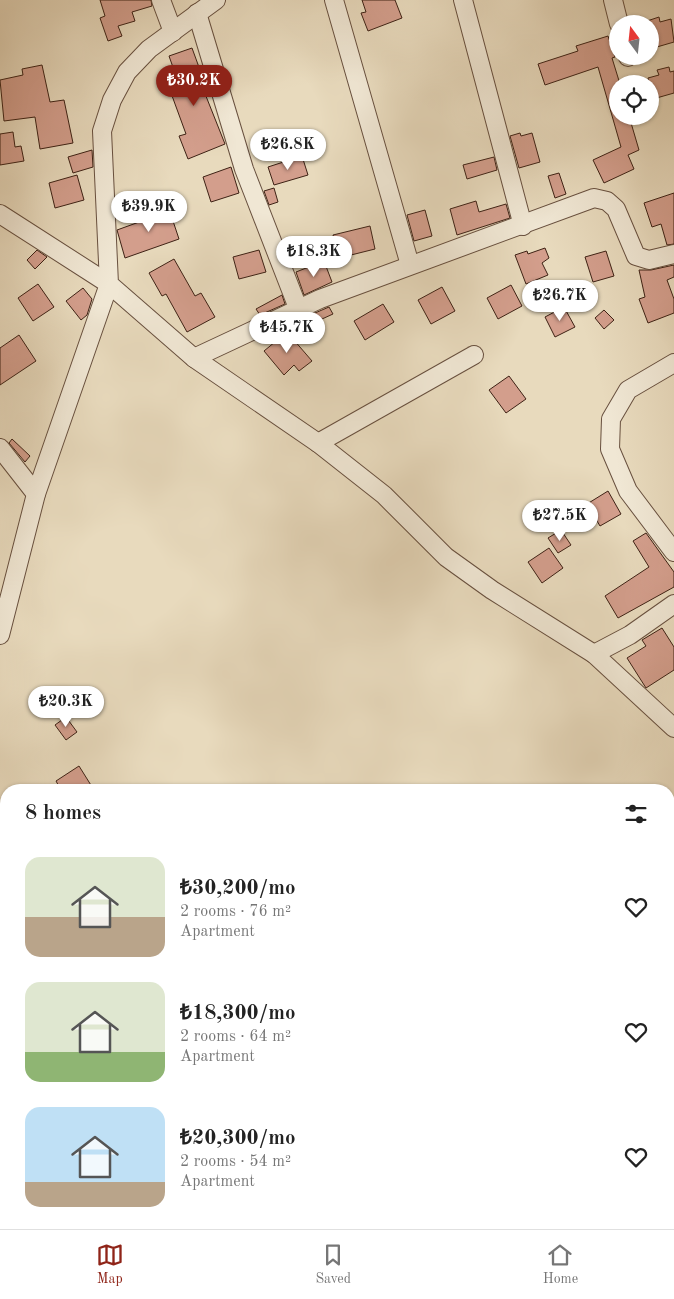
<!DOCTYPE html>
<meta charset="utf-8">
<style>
:root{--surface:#fff;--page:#f2f2f2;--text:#222;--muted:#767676;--line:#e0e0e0;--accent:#8f2418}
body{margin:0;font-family:"Old Standard TT",serif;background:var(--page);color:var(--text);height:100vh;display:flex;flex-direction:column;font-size:19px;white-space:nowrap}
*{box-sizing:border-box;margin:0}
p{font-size:16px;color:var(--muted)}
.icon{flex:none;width:28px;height:28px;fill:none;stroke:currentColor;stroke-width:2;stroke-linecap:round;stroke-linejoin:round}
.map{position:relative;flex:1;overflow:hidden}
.panel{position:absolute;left:0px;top:784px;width:675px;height:446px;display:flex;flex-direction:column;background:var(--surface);border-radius:20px 20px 0 0;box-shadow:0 1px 4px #0004}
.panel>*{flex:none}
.needle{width:32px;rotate:345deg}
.controls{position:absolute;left:609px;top:15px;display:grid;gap:10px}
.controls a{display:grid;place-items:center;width:50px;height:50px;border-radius:50%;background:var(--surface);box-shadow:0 1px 4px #0004;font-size:25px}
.price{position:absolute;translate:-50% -42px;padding:0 11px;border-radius:18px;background:#fff;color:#222;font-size:16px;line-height:32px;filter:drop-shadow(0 1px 2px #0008)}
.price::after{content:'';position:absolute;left:50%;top:30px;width:15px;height:11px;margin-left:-8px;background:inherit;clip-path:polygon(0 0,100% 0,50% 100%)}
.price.current{background:var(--accent);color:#fff}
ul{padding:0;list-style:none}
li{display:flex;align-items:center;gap:15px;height:125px;padding:0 25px}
li span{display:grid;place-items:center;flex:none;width:140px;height:100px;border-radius:15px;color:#555}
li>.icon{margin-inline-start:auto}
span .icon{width:60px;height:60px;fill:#fffc;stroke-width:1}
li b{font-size:21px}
h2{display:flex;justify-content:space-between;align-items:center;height:60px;padding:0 25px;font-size:21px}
.dock{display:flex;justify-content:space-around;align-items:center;height:70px;border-top:1px solid var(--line);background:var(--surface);font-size:14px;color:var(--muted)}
.dock a{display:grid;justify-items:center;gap:2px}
.dock .current{color:var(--accent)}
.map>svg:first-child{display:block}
.building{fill:#d39e8c;stroke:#3e2215}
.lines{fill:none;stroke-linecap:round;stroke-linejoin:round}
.minor-casing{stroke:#68503f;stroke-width:20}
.trunk-casing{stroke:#3e2215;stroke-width:30}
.minor{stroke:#f0e7d4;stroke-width:18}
.trunk{stroke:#e8dabd;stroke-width:28}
</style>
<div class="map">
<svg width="674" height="1229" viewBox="0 0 674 1229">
<rect width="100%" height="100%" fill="#e8dabd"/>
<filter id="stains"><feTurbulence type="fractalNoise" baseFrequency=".004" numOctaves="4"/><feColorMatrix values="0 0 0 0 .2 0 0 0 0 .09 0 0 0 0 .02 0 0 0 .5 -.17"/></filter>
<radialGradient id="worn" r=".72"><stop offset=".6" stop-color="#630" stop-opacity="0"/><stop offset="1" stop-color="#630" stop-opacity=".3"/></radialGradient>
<!-- building -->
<g class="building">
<polygon points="100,0 151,0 152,6 132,12 135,21 118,26 122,36 108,41 100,18 105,16"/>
<polygon points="362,0 395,0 402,18 368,31 361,13 366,12"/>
<polygon points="659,17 660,22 671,19 674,42 650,49 650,24 647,21"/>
<polygon points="608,36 615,57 612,58 620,84 618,84 618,116 629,116 639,150 628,155 634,169 604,183 593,160 621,147 598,67 545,85 538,64 578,51 576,46"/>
<polygon points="192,48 200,70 196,71 225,144 188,159 179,136 186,134 171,93 181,90 169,56"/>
<polygon points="42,65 50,102 64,100 73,143 40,149 35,117 4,121 0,80 23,75 22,69"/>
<polygon points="669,67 670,72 674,71 674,93 653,99 648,78 659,75 657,70"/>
<polygon points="13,132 15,147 21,146 24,161 0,165 0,134"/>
<polygon points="520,133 521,136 532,133 540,162 519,168 510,136"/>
<polygon points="92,150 93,167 73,173 68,157"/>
<polygon points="302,156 308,175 274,185 268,167"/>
<polygon points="494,157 497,170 467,179 463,165"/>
<polygon points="231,167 239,193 211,202 203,177"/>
<polygon points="559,173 566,194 555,198 548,176"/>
<polygon points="77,175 84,200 55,208 49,183"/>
<polygon points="274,188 278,202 269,205 264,191"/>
<polygon points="674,193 674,244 667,245 661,224 652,227 644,203"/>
<polygon points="476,201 479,212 506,204 510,218 457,235 450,209"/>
<polygon points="167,203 179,239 125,258 117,230 153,217 151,209"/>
<polygon points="425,210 432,236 414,241 407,215"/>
<polygon points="370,226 375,249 339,258 333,235"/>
<polygon points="545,248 549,258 542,263 548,275 526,284 515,255 527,251 528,254"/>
<polygon points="37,250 47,257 35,269 27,260"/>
<polygon points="259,250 266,272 239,279 233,257"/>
<polygon points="606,251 614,276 593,282 585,257"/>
<polygon points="174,259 195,296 201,293 215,317 187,332 166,294 162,296 149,273"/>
<polygon points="324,261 332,282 304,295 296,272"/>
<polygon points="674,265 674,277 667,280 674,299 674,313 648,323 639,299 645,297 639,270 651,270"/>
<polygon points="38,284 54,307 33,321 18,298"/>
<polygon points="511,285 522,306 498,319 487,298"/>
<polygon points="442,287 455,311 431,324 418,300"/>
<polygon points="83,288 92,299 87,315 81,320 66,301"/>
<polygon points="282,295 285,304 260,315 256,309"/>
<polygon points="383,304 394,322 365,340 354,321"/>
<polygon points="329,307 333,314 311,324 308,316"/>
<polygon points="564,307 575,327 555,337 545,317"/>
<polygon points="604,310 614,320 604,329 595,318"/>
<polygon points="287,332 312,361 299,371 294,365 284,375 264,351"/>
<polygon points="19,335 36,361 0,385 0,348"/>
<polygon points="509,376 526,399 506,413 489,390"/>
<polygon points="12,439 30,456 25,462 9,443"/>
<polygon points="608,491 621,514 600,526 587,504"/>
<polygon points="561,530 571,545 558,553 548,538"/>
<polygon points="646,533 674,572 674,587 618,618 605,596 649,567 633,541"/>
<polygon points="549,548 563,568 542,583 528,562"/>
<polygon points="662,628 674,647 674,670 646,688 627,658 646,646 642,640"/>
<polygon points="66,717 77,732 66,740 55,725"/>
<polygon points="79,766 94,790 61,790 56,781"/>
</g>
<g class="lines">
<!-- minor casing -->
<g class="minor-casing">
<g id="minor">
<polyline points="161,0 173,32"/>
<polyline points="216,0 149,49 127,72 112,100 102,131 109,284 194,358 318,443 384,495 446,557 492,590 594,654 674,728"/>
<polyline points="334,0 410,265"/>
<polyline points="463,0 523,226"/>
<polyline points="613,0 619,24"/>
<polyline points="197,13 244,169 298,308"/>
<polyline points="628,56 628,57"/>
<polyline points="0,214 109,284 36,494 0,635"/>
<polyline points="194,358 320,299 594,198 607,201 616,209 636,256 649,260 674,254"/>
<polyline points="674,363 628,390 611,419 610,449 628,491 674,552"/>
<polyline points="318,443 474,355"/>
<polyline points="0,448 36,494"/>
<polyline points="594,654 630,635 674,604"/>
</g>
</g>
<!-- trunk casing -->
<g class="trunk-casing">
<g id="trunk">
<polyline points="0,858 6,862"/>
<polyline points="0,916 6,919"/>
<polyline points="669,1127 674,1128"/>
<polyline points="669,1160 674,1162"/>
</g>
</g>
<!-- minor -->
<use href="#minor" class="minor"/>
<!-- trunk -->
<use href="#trunk" class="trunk"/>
</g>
<rect width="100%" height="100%" filter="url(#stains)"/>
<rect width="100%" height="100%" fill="url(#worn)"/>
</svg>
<div class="controls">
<a><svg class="needle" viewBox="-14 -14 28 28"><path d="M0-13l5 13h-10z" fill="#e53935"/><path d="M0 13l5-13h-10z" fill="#767676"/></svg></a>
<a><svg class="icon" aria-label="locate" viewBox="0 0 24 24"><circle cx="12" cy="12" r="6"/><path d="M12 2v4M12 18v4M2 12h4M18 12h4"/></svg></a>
</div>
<b class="price current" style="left:194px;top:107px">₺30.2K</b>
<b class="price" style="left:288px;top:171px">₺26.8K</b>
<b class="price" style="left:149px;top:233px">₺39.9K</b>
<b class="price" style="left:314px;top:278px">₺18.3K</b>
<b class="price" style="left:560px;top:322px">₺26.7K</b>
<b class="price" style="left:287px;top:354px">₺45.7K</b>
<b class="price" style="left:560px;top:542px">₺27.5K</b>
<b class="price" style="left:66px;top:728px">₺20.3K</b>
<section class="panel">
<h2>8 homes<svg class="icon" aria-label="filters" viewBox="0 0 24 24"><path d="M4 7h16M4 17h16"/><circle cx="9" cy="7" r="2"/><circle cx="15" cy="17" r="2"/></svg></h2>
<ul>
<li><span style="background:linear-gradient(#dfe7d0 60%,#b9a48a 0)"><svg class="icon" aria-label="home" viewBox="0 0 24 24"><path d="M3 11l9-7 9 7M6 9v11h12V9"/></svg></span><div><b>₺30,200/mo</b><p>2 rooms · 76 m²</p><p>Apartment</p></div><svg class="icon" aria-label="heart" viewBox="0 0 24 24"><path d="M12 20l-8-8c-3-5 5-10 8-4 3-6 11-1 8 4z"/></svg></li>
<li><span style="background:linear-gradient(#dfe7d0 70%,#8fb573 0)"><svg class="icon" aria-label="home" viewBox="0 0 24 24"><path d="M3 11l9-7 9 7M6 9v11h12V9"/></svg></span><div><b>₺18,300/mo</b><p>2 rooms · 64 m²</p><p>Apartment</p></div><svg class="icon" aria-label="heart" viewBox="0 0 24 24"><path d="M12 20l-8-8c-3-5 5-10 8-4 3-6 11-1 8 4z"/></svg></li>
<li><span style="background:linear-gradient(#bfe0f5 75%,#b9a48a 0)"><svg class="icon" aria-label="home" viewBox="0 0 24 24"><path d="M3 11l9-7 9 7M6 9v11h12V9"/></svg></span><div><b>₺20,300/mo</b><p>2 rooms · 54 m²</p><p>Apartment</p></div><svg class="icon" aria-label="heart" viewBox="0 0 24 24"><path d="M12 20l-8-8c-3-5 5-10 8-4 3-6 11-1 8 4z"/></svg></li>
</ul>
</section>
</div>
<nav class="dock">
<a class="current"><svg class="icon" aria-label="map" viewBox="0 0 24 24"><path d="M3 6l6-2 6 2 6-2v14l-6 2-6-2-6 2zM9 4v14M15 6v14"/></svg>Map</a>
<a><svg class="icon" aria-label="saved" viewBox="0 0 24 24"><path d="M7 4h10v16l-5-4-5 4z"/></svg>Saved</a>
<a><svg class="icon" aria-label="home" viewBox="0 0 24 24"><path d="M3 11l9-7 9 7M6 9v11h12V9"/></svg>Home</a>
</nav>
